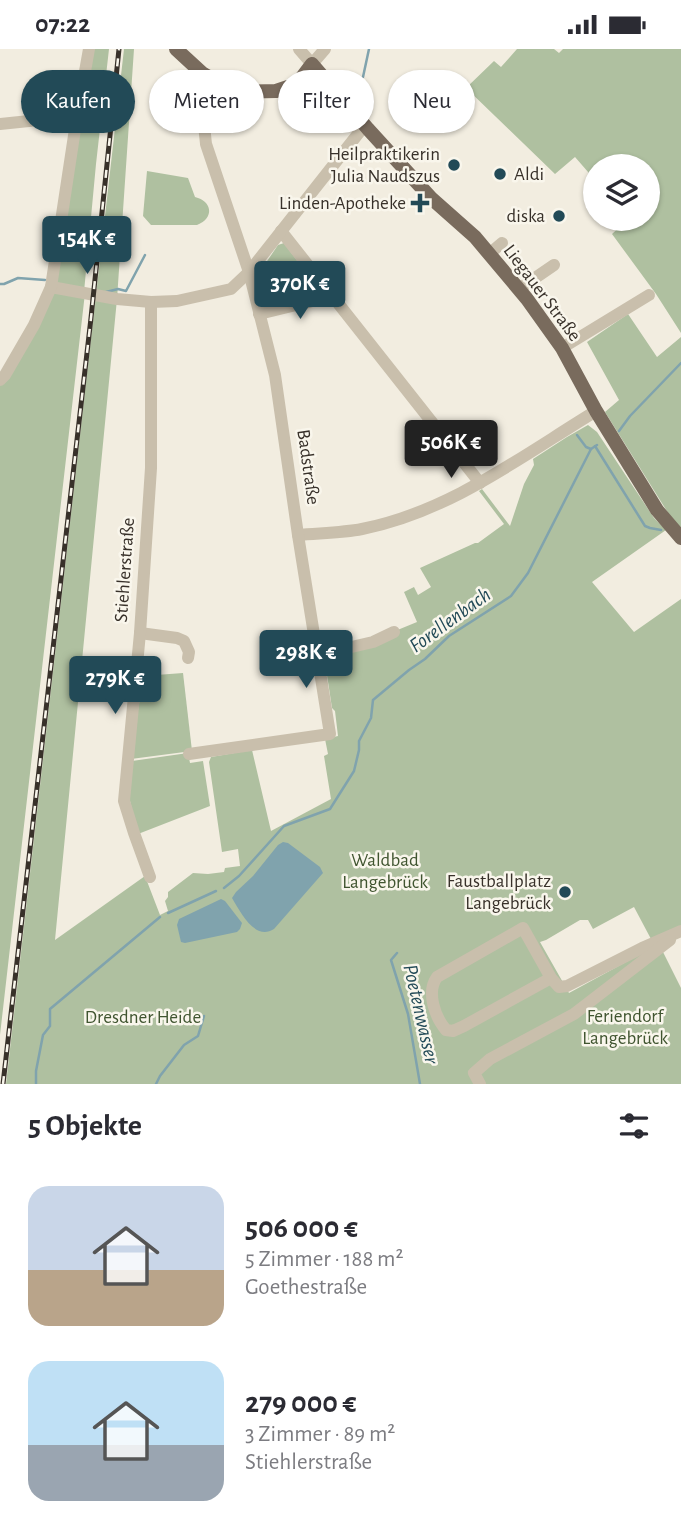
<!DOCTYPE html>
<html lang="de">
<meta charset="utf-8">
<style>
:root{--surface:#fff;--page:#f2f2f3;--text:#2b2b33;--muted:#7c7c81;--accent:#224a57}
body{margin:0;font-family:"Alegreya Sans",sans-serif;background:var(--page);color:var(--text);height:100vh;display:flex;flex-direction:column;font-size:26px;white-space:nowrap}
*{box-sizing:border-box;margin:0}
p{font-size:23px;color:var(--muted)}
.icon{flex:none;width:38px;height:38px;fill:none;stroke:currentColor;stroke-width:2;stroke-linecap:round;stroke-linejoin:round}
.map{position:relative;height:1035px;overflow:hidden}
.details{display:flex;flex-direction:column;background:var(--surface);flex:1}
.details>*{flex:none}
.top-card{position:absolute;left:21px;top:21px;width:640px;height:63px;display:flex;gap:14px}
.controls{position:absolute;left:583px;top:105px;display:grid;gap:14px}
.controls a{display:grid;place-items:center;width:77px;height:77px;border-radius:50%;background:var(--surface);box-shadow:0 2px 5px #0004;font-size:35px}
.price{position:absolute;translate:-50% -60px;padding:0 16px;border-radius:7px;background:var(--accent);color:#fff;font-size:23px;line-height:46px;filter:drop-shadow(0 2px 4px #0008)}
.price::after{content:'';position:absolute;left:50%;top:42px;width:21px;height:16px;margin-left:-10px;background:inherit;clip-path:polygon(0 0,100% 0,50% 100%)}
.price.current{background:#222;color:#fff}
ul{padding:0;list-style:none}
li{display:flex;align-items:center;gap:21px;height:175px;padding:0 28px}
li span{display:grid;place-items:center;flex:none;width:196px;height:140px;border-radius:21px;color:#555}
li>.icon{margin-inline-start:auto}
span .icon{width:84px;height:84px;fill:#fffc;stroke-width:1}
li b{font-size:30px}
h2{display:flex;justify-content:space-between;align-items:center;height:84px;padding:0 28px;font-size:30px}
.tag{padding:0 24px;border-radius:32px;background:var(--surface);box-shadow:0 2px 5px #0004;font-size:24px;line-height:63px}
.tag.current{background:var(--accent);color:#fff}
.status{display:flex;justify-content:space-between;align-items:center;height:49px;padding:0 35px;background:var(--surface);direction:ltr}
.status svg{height:19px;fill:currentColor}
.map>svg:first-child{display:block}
.green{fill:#afc0a0}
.water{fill:#80a3ad}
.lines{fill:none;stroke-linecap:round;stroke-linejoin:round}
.stream{stroke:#80a3ad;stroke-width:2.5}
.minor{stroke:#c9bfac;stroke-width:12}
.major{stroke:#796b5d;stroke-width:14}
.rail-casing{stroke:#38312a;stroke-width:5}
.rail{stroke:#f9f6ec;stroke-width:2.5;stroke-dasharray:8;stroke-linecap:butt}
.poi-dot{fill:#224a57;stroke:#f9f6ec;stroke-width:2.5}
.labels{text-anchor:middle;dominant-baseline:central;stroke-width:5;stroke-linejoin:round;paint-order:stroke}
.poi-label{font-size:19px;fill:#38312a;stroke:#f9f6ec;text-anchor:end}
.street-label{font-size:19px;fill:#38312a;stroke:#f9f6ec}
.park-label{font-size:19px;fill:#405530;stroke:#f9f6ec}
.water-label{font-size:21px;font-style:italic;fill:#224a57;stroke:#f9f6ec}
</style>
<div class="status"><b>07:22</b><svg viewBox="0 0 49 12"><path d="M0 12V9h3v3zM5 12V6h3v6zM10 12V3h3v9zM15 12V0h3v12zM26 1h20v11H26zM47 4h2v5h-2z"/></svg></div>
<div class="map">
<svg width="681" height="1035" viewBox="0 0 681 1035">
<rect width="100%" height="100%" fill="#f2ede0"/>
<!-- green -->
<g class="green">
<polygon points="89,0 109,0 96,115 84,243 96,246 124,0 134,0 117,250 55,891 145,827 160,866 168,862 165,852 168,848 168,843 193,824 208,825 224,823 225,819 240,817 238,800 222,803 209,713 211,708 252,701 271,782 331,750 324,707 328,705 325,690 338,687 335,662 332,659 325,613 339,611 339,605 417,573 404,543 414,538 418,546 431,538 420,519 475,494 478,494 504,475 479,442 482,440 510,477 524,435 534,416 533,410 567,388 588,376 597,383 654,469 666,481 592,533 634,583 681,550 681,877 651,890 634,858 593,880 588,871 580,871 546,891 540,893 569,944 659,895 681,939 681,1035 6,1035 96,246 85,244 0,986 0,331 51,237"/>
<polygon points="517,0 554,0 559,4 563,0 681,0 681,284 656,245 612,185 628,170 648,170 648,117 595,117 595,131 575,108 555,125 466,39 494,12 501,18"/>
<path d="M147 122 188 129 195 148C212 152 215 169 197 176H151L143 167Z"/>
<polygon points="284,194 316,237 307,249 270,259 264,254 257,227 278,196"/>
<polygon points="628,265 657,308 681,288 681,480 675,475 605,363 619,351 587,293"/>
<polygon points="183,624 192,702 131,710 143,627"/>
<polygon points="188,704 190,714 203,712 210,757 138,785 128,744 132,712"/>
</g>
<!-- water -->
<g class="water">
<path d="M283 793 288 794 320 818 323 824 274 880C255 892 241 864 232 849L236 843 253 827 278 796Z"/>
<polygon points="221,850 225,852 242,874 240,880 237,883 185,894 181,893 177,876 179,870"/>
</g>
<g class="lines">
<!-- stream -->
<g class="stream">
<polyline points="363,28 369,0"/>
<polyline points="0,235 4,235 18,229 45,231"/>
<polyline points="106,243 118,240 126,242 145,206"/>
<polyline points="619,382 630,367 681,314"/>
<polyline points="577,386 586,398 591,400"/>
<polyline points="595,397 645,477 650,479 661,481"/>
<polyline points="224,839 239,827 284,777 330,760 354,722 359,701 359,692 371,669 373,651 409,621 425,610 449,587 511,547 528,524 591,400 597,396"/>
<polyline points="168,864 216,842"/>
<polyline points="397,904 391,911 408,965 420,1035"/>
<polyline points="36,1035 36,1022 43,986 50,977 50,960 160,868"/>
<polyline points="156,1035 160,1027 184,996 198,987 204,967"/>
</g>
<!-- minor -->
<g class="minor">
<polyline points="299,0 312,15 325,0"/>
<polyline points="0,75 77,67"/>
<polyline points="281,182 480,434"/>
<polyline points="489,205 502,194"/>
<polyline points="51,238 117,250 151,253 177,252 231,240 249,223 365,76"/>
<polyline points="519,240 554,216"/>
<polyline points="259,265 333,247"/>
<polyline points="562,299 649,246"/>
<polyline points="0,331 5,326 34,276 51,238 77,67 89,0"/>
<path d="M298 486C319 484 342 484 362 480 449 463 522 407 596 362"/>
<polyline points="140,584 177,589 184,592 189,603 188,609"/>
<polyline points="317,606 373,593 394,583"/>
<polyline points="189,705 330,685 298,486 275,326 249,223 206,95 201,47 202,24"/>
<polyline points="150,828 134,784 124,752 140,584 151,419 151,253"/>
<path d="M551 929 464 977 453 982 446 981C435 968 426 943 437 928L523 879 551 929 559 938 567 937 642 899 681 882"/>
<polyline points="480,1035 474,1024 490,1010 574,965 670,891"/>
</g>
<!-- major -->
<polyline class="major" points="176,0 202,24 235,43 276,42 297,35 312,15 368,80 431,149 475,188 527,250 562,299 596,362 657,461 681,489"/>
<!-- rail casing -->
<g class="rail-casing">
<polyline id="rail" points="3,1035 91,269 119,0"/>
</g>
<!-- rail -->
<use href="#rail" class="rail"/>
</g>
<!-- markers -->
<g class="poi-dot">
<circle cx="454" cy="116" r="7"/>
<circle cx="500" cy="125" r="7"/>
<path d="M416.5 143.5h7v7h7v7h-7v7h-7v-7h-7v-7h7z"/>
<circle cx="559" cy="167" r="7"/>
<circle cx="565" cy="843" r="7"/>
</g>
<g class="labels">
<!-- poi labels -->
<g class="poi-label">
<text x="440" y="105">Heilpraktikerin<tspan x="440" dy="22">Julia Naudszus</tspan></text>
<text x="514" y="125" text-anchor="start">Aldi</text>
<text x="406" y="154">Linden-Apotheke</text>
<text x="545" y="167">diska</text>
<text x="551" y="832">Faustballplatz<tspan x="551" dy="22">Langebrück</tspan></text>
</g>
<!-- street labels -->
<g class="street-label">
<text transform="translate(542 244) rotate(53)">Liegauer Straße</text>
<text transform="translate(308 418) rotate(82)">Badstraße</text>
<text transform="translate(125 521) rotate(-86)">Stiehlerstraße</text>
</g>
<!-- park labels -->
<g class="park-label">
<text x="385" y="811">Waldbad<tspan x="385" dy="22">Langebrück</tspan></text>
<text x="625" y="967">Feriendorf<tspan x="625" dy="22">Langebrück</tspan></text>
<text x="143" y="968">Dresdner Heide</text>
</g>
<!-- water labels -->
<g class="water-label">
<text transform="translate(450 571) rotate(-36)">Forellenbach</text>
<text transform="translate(421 965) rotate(77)">Poetenwasser</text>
</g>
</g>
</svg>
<div class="controls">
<a><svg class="icon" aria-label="layers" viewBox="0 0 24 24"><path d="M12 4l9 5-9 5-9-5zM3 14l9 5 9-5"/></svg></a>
</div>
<b class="price" style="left:87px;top:227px">154K €</b>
<b class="price" style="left:300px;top:272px">370K €</b>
<b class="price current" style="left:451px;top:431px">506K €</b>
<b class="price" style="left:306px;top:641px">298K €</b>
<b class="price" style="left:115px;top:667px">279K €</b>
<div class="top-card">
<a class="tag current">Kaufen</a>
<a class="tag">Mieten</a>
<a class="tag">Filter</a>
<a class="tag">Neu</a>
</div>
</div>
<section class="details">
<h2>5 Objekte<svg class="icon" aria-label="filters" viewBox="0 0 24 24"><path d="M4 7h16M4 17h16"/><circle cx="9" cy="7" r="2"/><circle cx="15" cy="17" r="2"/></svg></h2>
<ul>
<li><span style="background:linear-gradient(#c9d6e8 60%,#b9a48a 0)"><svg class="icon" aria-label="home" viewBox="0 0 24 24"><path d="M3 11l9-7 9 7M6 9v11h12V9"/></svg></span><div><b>506 000 €</b><p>5 Zimmer · 188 m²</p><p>Goethestraße</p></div></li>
<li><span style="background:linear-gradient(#bfe0f5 60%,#9aa5b1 0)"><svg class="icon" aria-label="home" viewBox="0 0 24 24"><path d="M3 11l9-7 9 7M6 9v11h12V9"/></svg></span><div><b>279 000 €</b><p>3 Zimmer · 89 m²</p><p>Stiehlerstraße</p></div></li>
</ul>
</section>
